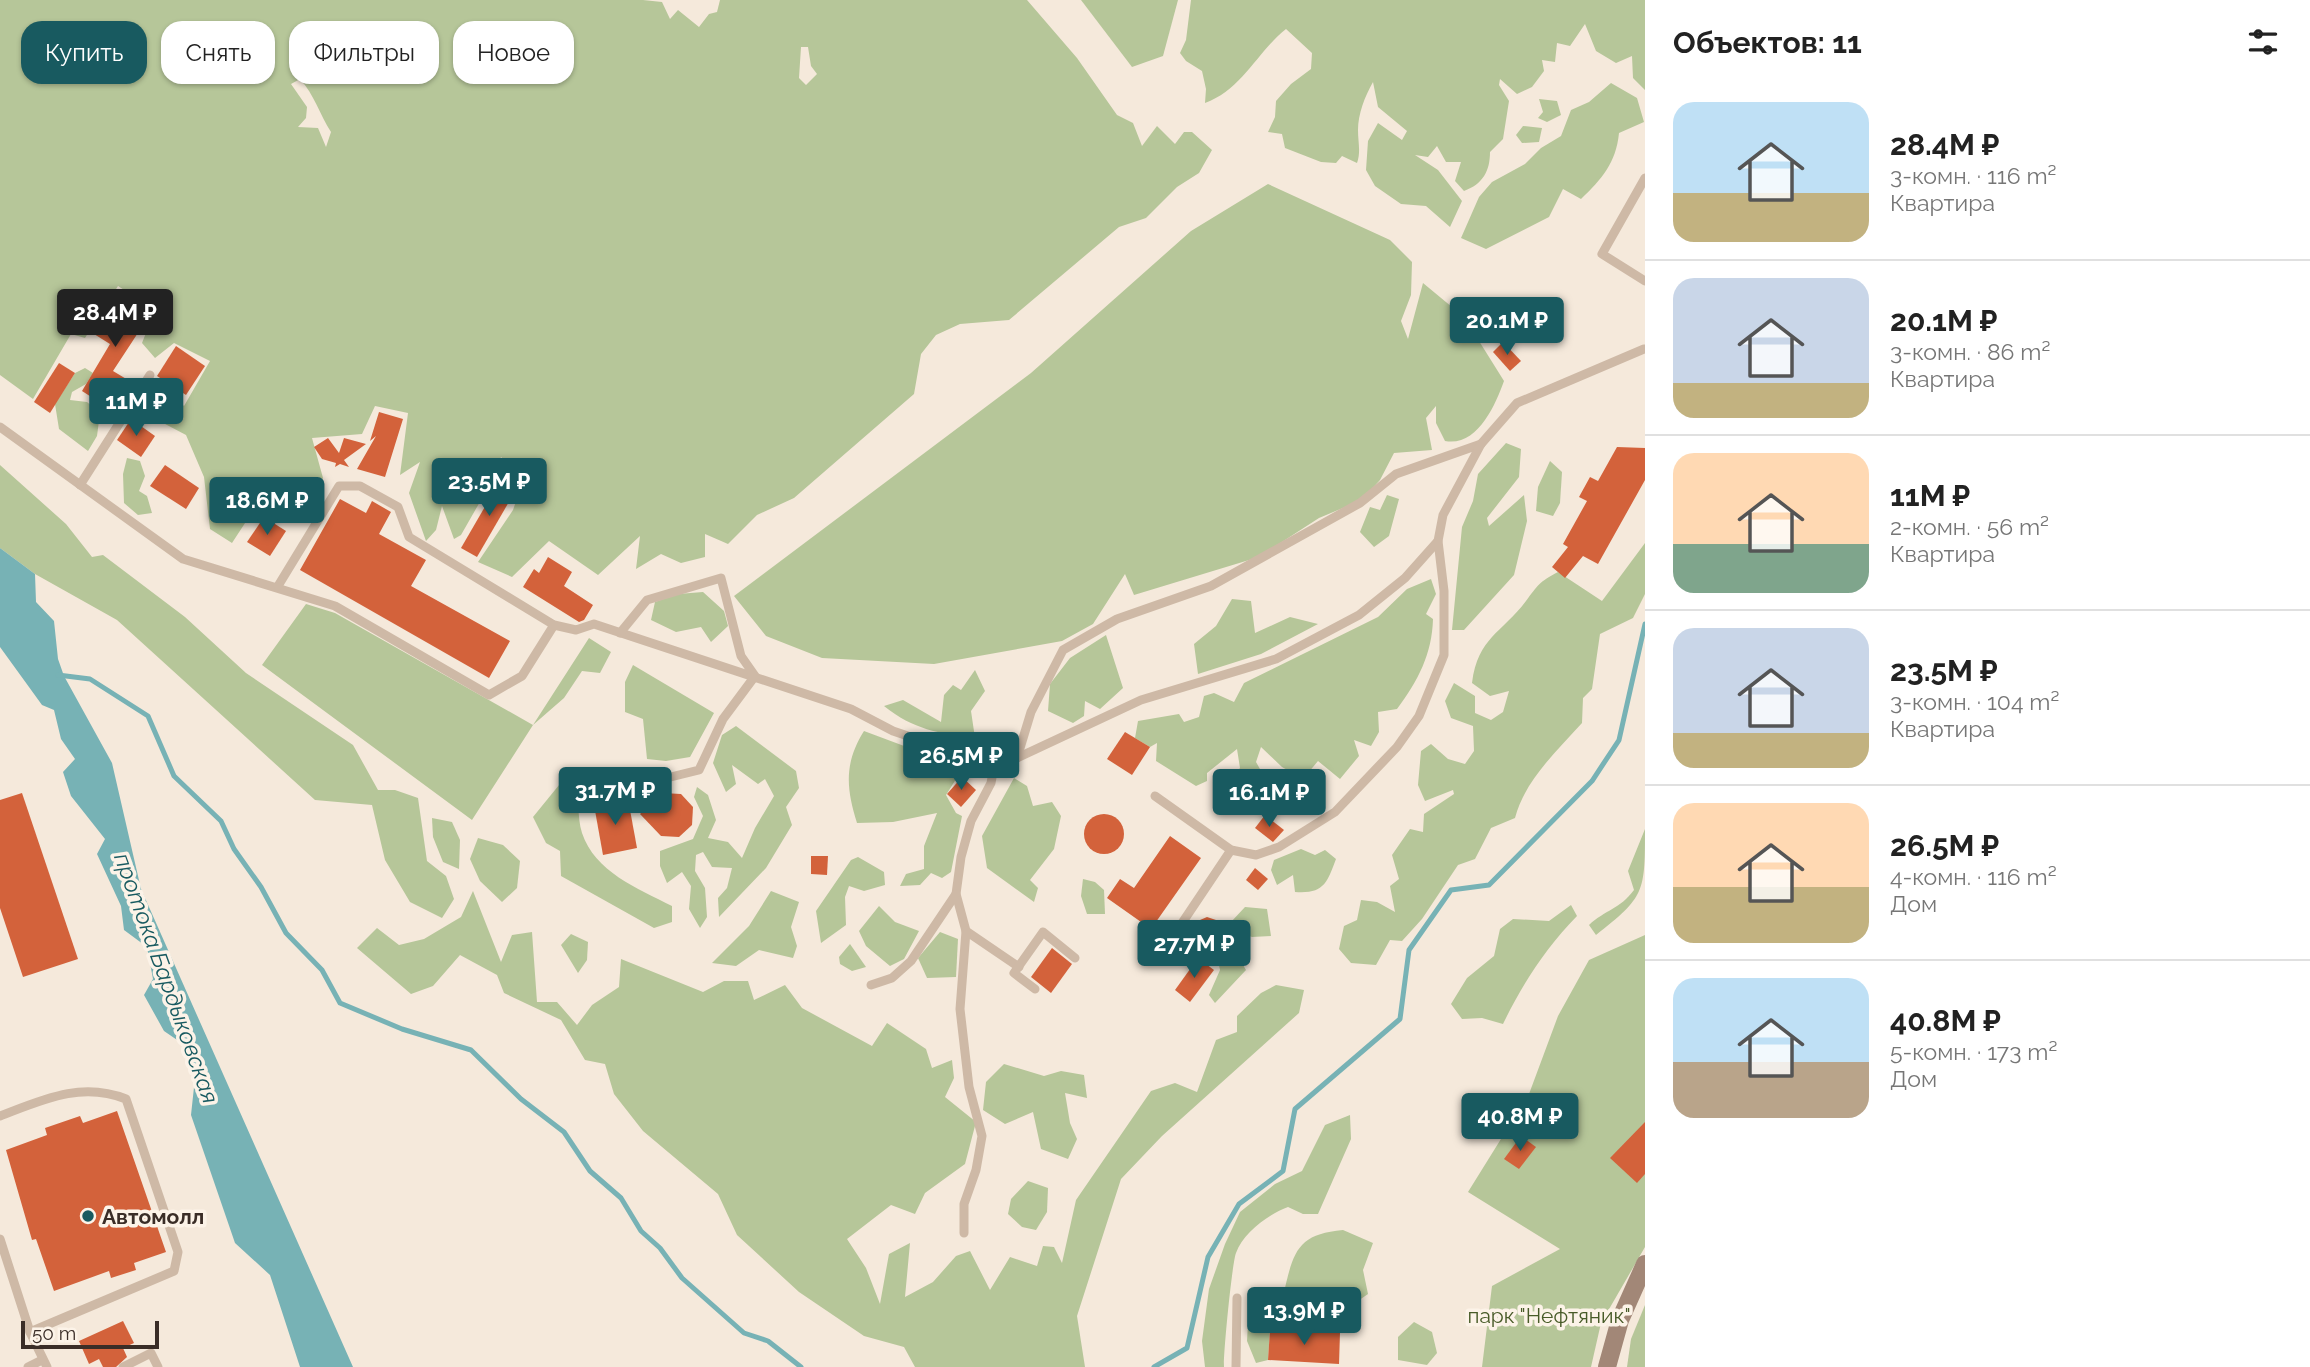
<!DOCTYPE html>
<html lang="ru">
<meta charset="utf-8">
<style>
:root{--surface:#fff;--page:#f2f2f2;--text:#222;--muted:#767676;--line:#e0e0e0;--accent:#185a60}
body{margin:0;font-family:Raleway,sans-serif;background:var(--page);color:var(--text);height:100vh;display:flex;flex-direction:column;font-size:26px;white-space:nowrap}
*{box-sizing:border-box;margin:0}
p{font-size:23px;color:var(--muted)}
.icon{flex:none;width:38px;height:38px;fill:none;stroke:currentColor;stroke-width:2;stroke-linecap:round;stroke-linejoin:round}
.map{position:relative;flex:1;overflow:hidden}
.panel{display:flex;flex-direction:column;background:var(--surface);width:665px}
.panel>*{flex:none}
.banner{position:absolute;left:21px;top:21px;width:665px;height:63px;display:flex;gap:14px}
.scale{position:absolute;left:21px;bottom:18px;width:138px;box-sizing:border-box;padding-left:7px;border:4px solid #3a2d27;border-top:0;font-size:19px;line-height:24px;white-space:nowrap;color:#3a2d27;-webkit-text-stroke:5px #fcf3e8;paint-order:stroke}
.price{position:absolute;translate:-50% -60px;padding:0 16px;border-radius:7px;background:var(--accent);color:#fff;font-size:23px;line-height:46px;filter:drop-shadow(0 2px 4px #0008)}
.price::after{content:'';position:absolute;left:50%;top:42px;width:21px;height:16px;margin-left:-10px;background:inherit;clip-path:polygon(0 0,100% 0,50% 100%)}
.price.current{background:#222;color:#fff}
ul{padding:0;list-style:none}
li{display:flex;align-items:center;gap:21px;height:175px;padding:0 28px}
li+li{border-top:2px solid var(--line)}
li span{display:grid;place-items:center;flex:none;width:196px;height:140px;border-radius:21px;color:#555}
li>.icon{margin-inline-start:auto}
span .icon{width:84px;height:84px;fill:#fffc;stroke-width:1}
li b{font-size:30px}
h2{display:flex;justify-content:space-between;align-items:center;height:84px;padding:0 28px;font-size:30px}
.tag{padding:0 24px;border-radius:21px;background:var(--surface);box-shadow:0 2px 5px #0004;font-size:24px;line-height:63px}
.tag.current{background:var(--accent);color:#fff}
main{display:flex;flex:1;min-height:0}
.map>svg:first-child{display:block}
.green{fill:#b6c699;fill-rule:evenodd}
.water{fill:#77b2b5}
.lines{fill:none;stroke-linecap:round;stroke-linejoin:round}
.stream{stroke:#77b2b5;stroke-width:5}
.building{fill:#d3623b}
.lane{stroke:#ceb9a6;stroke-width:9}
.secondary{stroke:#a28777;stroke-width:18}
.poi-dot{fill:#185a60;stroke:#fcf3e8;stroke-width:2.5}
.labels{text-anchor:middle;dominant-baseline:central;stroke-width:7;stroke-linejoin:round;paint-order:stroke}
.poi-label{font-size:21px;font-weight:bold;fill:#3a2d27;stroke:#fcf3e8;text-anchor:start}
.park-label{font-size:21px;fill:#485b28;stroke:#fcf3e8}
.water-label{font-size:23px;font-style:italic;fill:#185a60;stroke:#fcf3e8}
</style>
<main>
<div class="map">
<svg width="1645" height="1367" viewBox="0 0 1645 1367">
<rect width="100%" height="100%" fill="#f5e9db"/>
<!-- green -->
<g class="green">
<path d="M0 0H643L662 2 670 19 678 10 699 27 709 14 717 12 720 0H1027L1077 58 1117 115 1133 123 1142 146 1157 126 1175 144 1184 132H1192L1212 150 1199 173 1177 187 1146 218 1119 227 1009 320 960 324 936 335 921 354 914 394 794 498 757 515 728 544 705 534V557L681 563 661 554 636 569 640 536 598 575 549 541 512 577 478 562 513 510 524 478 501 457 493 479 461 535 454 539 442 506 436 530 426 541 409 493 420 462 400 475 408 413 375 406 362 434 312 438 323 478 298 523 264 494 232 543 210 529 204 477 186 435 148 415 157 380 184 406 210 361 174 343 155 358 142 343 155 310 118 286 85 338 71 334 33 399 0 375ZM801 47H808L811 66 817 74 806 85 799 78ZM300 79C314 94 320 115 331 132L326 147 318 128 298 127 306 118 307 107 291 84Z"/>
<polygon points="1081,0 1178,0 1163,56 1132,67"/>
<path d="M1191 0H1645V90L1633 78 1632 56 1616 63 1596 51 1585 24 1570 46 1557 43 1555 62 1542 60 1544 71 1532 87 1517 94 1500 79 1499 85 1509 101 1503 139 1490 152C1490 171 1483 184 1464 191L1455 181 1461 162H1446L1437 146 1428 157 1415 155 1438 170 1462 201 1450 227 1426 206 1401 204 1375 186 1366 170 1368 141 1378 123 1402 140 1407 131 1378 107 1373 82C1365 96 1358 114 1358 130 1358 142 1361 152 1357 163L1342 156 1336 163 1321 162 1285 148 1282 134 1268 132 1275 117 1276 101 1291 84 1311 69 1312 53 1286 29C1257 52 1242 90 1205 103L1206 89 1202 71 1186 61 1180 53 1186 40Z"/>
<path d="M1611 83 1637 98 1644 122 1619 133C1616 163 1602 179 1581 199L1563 189 1549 217 1486 249 1461 238 1479 197 1492 182 1525 164 1541 148 1561 136 1571 110 1589 102Z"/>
<polygon points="1539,99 1557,101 1561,115 1547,122 1538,118 1543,112"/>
<polygon points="1523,126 1542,128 1539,142 1522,143 1516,135"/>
<path d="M1268 184 1390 240 1412 262 1411 295 1401 321 1408 339 1423 283 1464 317 1504 381C1495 406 1477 447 1445 441L1436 423V406L1426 418 1432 450 1394 453 1380 480 1362 500 1319 518 1259 557 1134 595 1125 574 1093 624 1062 641 934 664 822 658 766 636 734 596 1031 373 1191 231Z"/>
<polygon points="85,368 93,373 86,384 72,392 70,400 87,402 100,413 97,436 88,451 59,429 55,404 75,373"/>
<polygon points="1506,443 1521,449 1519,477 1487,518 1489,526 1524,495 1527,521 1514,575 1464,630 1452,630 1462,527 1473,501 1478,474"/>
<polygon points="127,458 140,461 145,476 139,491 147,496 152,513 138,515 124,503 123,474"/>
<polygon points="1550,461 1562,472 1560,503 1553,516 1536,511 1538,487"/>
<polygon points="0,465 66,524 92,557 103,555 185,617 246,673 353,745 378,790 395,790 418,798 427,861 446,876 454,899 442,918 410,902 385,860 372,805 315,800 117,620 35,574 0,548"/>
<polygon points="1387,495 1399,499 1389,536 1374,547 1360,532 1370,507 1380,510"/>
<path d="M1645 543V594L1633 618 1600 634 1592 689 1583 698 1582 723C1556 752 1525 780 1515 818L1491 828 1475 859 1458 865 1422 919 1402 941 1390 940 1376 965 1351 963 1339 949 1344 926 1357 920 1361 900 1377 902 1395 912 1390 886 1399 879 1392 855 1410 829 1423 832 1424 814 1454 794 1453 790 1425 801 1418 785 1421 751 1431 744 1448 759 1465 764 1474 751 1473 726 1451 718 1445 701 1454 683 1475 696V713L1491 720 1503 712 1509 691 1490 696 1472 683C1478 637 1502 633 1526 601 1538 585 1539 582 1558 572L1602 601Z"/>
<path d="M1431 579 1436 594 1426 614 1433 619C1432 654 1418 681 1397 709L1378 712 1379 732 1371 746 1354 740 1359 756 1340 779 1318 761 1303 779 1282 767 1261 747 1256 762 1273 792 1272 807 1259 813 1251 803 1232 798 1228 784 1240 768 1237 749 1207 773V781L1196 786 1156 761 1157 743 1150 747 1135 738 1138 721 1179 714 1184 722 1199 717 1204 696 1214 693 1234 702 1244 683 1378 617 1407 589Z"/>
<polygon points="703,592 724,611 728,626 711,642 701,627 676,632 651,620 655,602 678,594"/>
<polygon points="1232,599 1251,601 1255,633 1290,617 1318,624 1261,654 1198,674 1194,644 1216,626"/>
<polygon points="306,604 335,613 533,725 589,638 611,652 600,673 582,671 564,698 533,725 472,820 262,665"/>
<polygon points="1106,635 1123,688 1100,709 1085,701 1084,716 1073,723 1048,711 1050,684 1070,658"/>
<polygon points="633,665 714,713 690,757 666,761 647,759 643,719 625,712 625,682"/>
<path d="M975 670 985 691 971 711 975 738C938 733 914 730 884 706L903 700 941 722 944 695 953 685 961 690Z"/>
<polygon points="736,726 796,771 799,788 786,807 792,825 766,868 719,917 718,898 727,888 732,868 712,867 703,852 696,855 695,871 705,888 707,917 700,928 689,909 691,886 682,872 667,883 660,866 660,851 693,839 703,816 694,797 697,787 708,795 716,820 708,838 728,842 742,858 755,828 774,796 765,779 758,784 732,765 736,784 726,792 713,763 722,735"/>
<path d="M864 731 963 768 946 795 956 813 962 816 951 872 942 878 931 873 920 885 900 886 906 874 924 869V846L937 813 893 822 857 823C846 788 844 763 864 731Z"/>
<path d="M568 774 577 779C579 796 577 817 582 833 595 872 637 888 672 906V922L654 928 561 876 560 851 546 843 533 817Z"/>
<polygon points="1014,778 1027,786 1033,806 1052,802 1061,816 1054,849 1030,880 1038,888 1034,902 987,868 982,836"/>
<polygon points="432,818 452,822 460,840 459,869 443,862 433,837"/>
<path d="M1645 829C1645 892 1645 897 1596 935L1589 925C1605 910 1620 909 1634 890L1628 871Z"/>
<polygon points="478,838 503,845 520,861 517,888 502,902 480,881 470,859"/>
<path d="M1301 849 1315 855 1325 850 1336 859C1327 883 1324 894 1295 892L1293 875 1277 885 1271 870 1274 860Z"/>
<polygon points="858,857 884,872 885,885 864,891 849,886 845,897 846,925 821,943 816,911 851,860"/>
<polygon points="1083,879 1095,882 1104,890 1105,914 1087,914 1081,896"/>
<polygon points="473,891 501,962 512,935 532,932 537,1002 557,1002 577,1025 592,1005 619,987 621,959 703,992 724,981 748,981 754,1000 785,985 802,1008 872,1046 887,1023 926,1049 932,1068 952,1060 954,1078 945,1097 976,1122 965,1164 925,1193 915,1214 891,1205 847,1239 866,1268 880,1304 889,1254 910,1243 905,1297 933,1282 956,1256 970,1251 990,1290 1010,1257 1037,1266 1043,1246 1054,1247 1062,1263 1076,1200 1151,1091 1175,1083 1197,1092 1216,1040 1237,1032 1237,1016 1261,993 1276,985 1304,990 1299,1013 1162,1136 1121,1179 1077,1316 1085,1367 915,1367 904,1347 864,1336 799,1292 737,1235 718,1194 643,1131 614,1094 605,1064 585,1060 561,1020 504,993 497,975 460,955 433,986 411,994 357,948 377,928 399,945 424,939 461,917"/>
<polygon points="771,891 799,902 791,927 797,946 793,958 759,950 736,966 712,963 749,926"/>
<path d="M1571 905 1577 916C1545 949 1523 983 1503 1024L1482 1018 1462 1019 1451 1004 1467 978 1494 956 1500 929 1513 919 1549 921Z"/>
<polygon points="879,906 895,922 919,931 904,959 890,966 866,946 859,931"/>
<polygon points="1245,907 1267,909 1271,936 1252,937 1238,932 1232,946 1246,970 1215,1003 1209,995 1220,970 1216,951 1231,922"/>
<polygon points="940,932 958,939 956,977 927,978 918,958"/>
<polygon points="571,934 588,942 587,960 578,973 561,945"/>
<polygon points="1645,935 1645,1247 1601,1323 1591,1367 1482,1367 1492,1286 1560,1249 1468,1192 1529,1094 1558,1016 1589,960"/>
<polygon points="850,944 866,967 852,971 840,964 839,957"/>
<polygon points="1004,1064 1044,1076 1061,1071 1084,1075 1087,1098 1065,1093 1070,1123 1077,1139 1068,1159 1041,1149 1033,1112 1005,1124 983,1110 986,1082"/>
<path d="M1350 1115 1351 1139 1318 1214H1303L1288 1207C1269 1214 1243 1233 1236 1253 1232 1263 1223 1357 1224 1367H1205L1202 1341 1209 1289 1225 1244 1240 1212 1275 1184 1302 1171 1325 1125Z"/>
<polygon points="1028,1181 1048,1188 1047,1212 1036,1230 1022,1227 1008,1214 1011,1199"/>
<path d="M1343 1230 1373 1243 1363 1270 1368 1294 1339 1314 1285 1288C1294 1249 1300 1234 1343 1230Z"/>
<polygon points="1256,1301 1271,1311 1268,1360 1256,1363 1247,1341 1249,1305"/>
<polygon points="1645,1305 1645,1367 1627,1367 1631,1339"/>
<polygon points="1414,1322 1432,1332 1437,1353 1427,1365 1398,1360 1398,1337"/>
</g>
<!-- water -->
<polygon class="water" points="0,548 35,574 36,602 54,621 58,659 64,676 112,763 141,889 353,1367 300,1367 270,1275 235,1243 191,1115 195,1078 183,1044 164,1031 144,995 153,979 147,947 124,930 121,906 97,854 105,839 71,796 63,772 75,759 61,739 54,710 42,705 0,647"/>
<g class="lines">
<!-- stream -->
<g class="stream">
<polyline points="58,675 90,679 148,716 174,776 221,821 234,849 261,887 286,933 322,970 340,1003 402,1029 471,1050 521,1099 564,1132 590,1171 621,1198 641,1231 660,1248 682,1278 744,1333 768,1341 801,1367"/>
<polyline points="1154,1367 1187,1348 1208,1257 1239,1204 1283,1171 1295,1109 1400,1019 1409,950 1451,890 1489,885 1592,781 1619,740 1645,624"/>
</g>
</g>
<!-- building -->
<g class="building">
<polygon points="121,293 151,313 113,371 128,380 110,409 82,391 110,344 94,334"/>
<polygon points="1503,342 1521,361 1510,371 1493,352"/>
<polygon points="176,346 205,366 186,395 157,376"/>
<polygon points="59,363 75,373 50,413 34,402"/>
<polygon points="379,412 403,419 385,477 357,469 376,436 370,441"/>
<polygon points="131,419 155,436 141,457 117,440"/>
<polygon points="328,438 339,453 344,438 366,444 344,460 349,467 340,464 335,467 336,463 322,459 314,447"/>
<polygon points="1617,447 1645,448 1645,480 1598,564 1583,556 1565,578 1552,567 1568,547 1563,544 1587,501 1579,497 1590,477 1598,481"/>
<polygon points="165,465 199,488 186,509 150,486"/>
<polygon points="501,479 517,488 477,557 461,548"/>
<polygon points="340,499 366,513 372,501 391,512 379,534 426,560 411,586 510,641 489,678 300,570"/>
<polygon points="264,517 286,531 270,556 247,542"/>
<polygon points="548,557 572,572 564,586 593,605 584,620 579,622 523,587 534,569 539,573"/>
<polygon points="1125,732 1150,747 1132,775 1107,759"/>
<polygon points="962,777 976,790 961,807 947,794"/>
<polygon points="22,793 78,959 23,977 0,908 0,800"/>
<polygon points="663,793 681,794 693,807 692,825 679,837 661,836 640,814"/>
<polygon points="628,799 637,848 603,855 594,805"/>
<circle cx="1104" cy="834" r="20"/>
<polygon points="1265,815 1284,830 1273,842 1255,828"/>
<polygon points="1170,836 1201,858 1151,929 1107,898 1120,879 1134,888"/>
<polygon points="811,856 828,856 827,875 811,874"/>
<polygon points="1255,868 1268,879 1258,890 1246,880"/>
<polygon points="1207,917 1219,921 1222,933 1217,941 1205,947 1197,937 1195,928 1200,920"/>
<polygon points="1052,948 1072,964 1051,993 1031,977"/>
<polygon points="1198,958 1214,970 1190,1002 1175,990"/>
<polygon points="117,1111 166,1252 134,1263 136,1270 111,1278 109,1271 54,1291 36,1239 32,1240 6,1150 47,1135 45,1128 80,1116 83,1123"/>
<polygon points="1645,1122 1645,1174 1637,1183 1610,1158"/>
<polygon points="1521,1136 1536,1147 1519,1169 1504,1159"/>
<polygon points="123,1321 134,1343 123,1348 127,1357 116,1367 103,1367 99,1359 89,1364 79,1341"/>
<polygon points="1270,1329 1340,1333 1339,1364 1268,1360"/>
</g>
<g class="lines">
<!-- lane -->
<g class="lane">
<polyline points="1645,178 1602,254 1645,281"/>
<polyline points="0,427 183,559 335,606 489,695 522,676 554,625"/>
<polyline points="80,485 150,375"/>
<polyline points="278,586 339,486 360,486 398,507 409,537 554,625 576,630 594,624 851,709 893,731 961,754 1017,758 1141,700 1276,659 1359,615 1405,578 1438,541"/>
<polyline points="620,633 647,600 721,578 741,656 755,676 723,719 699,770 626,788"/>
<polyline points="996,756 991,783 971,821 961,857 956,894 966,931 1019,967"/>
<polyline points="1017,758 1031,712 1063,650 1117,619 1211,586 1360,503 1396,474 1481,444"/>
<polyline points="1155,796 1231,850 1256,855 1279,847 1335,812 1397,747 1419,716 1444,655 1444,591 1438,541 1443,515 1481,444 1517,403 1644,349"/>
<polyline points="1174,935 1231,850"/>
<polyline points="871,985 892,978 911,961 956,894"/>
<polyline points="1035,989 1014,973 1043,932 1075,958"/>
<path d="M0 1116C42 1100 81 1081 126 1099L178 1252 174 1271 30 1332"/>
<polyline points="964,1233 964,1204 976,1170 982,1136 969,1087 960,1009 966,931"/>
<polyline points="0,1239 30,1332 47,1367"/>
<polyline points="28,1367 42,1360"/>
<polyline points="123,1367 151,1353 158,1367"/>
<polyline points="1236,1367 1237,1298"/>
</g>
<!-- secondary -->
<polyline class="secondary" points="1607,1367 1620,1320 1645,1264"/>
</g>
<!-- markers -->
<circle class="poi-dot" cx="88" cy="1216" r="7"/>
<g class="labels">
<!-- poi labels -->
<g class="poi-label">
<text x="102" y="1216">Автомолл</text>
</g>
<!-- park labels -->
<g class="park-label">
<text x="1549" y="1315">парк "Нефтяник"</text>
</g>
<!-- water labels -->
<g class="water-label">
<text transform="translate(167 978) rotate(70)">протока Бардыковская</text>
</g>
</g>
</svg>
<div class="scale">50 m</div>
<b class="price current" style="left:115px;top:349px">28.4M ₽</b>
<b class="price" style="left:1507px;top:357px">20.1M ₽</b>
<b class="price" style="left:136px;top:438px">11M ₽</b>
<b class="price" style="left:489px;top:518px">23.5M ₽</b>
<b class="price" style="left:267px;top:537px">18.6M ₽</b>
<b class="price" style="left:961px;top:792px">26.5M ₽</b>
<b class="price" style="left:615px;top:827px">31.7M ₽</b>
<b class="price" style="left:1269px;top:829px">16.1M ₽</b>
<b class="price" style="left:1194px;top:980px">27.7M ₽</b>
<b class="price" style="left:1520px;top:1153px">40.8M ₽</b>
<b class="price" style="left:1304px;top:1347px">13.9M ₽</b>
<div class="banner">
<a class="tag current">Купить</a>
<a class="tag">Снять</a>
<a class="tag">Фильтры</a>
<a class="tag">Новое</a>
</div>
</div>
<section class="panel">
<h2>Объектов: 11<svg class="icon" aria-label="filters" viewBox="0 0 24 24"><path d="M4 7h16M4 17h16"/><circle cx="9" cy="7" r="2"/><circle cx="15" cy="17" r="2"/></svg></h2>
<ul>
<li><span style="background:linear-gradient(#bfe0f5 65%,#c2b280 0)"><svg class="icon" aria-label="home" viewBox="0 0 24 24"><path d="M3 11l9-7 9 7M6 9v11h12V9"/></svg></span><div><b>28.4M ₽</b><p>3-комн. · 116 m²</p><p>Квартира</p></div></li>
<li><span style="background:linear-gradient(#c9d6e8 75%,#c2b280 0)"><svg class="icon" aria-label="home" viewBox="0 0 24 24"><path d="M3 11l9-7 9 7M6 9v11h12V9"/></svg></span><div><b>20.1M ₽</b><p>3-комн. · 86 m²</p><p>Квартира</p></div></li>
<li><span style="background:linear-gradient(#ffd9b3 65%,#7fa58c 0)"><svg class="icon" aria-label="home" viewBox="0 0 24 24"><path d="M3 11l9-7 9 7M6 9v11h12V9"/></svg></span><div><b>11M ₽</b><p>2-комн. · 56 m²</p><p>Квартира</p></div></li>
<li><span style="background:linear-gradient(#c9d6e8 75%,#c2b280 0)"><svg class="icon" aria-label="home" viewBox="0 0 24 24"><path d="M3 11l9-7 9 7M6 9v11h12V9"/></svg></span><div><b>23.5M ₽</b><p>3-комн. · 104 m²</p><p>Квартира</p></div></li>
<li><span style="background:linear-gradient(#ffd9b3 60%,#c2b280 0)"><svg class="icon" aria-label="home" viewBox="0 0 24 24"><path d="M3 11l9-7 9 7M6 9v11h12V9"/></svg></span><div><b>26.5M ₽</b><p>4-комн. · 116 m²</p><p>Дом</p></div></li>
<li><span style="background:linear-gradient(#bfe0f5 60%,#b9a48a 0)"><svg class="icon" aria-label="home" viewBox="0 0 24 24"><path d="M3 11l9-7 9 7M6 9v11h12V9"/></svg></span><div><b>40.8M ₽</b><p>5-комн. · 173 m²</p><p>Дом</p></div></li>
</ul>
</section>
</main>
